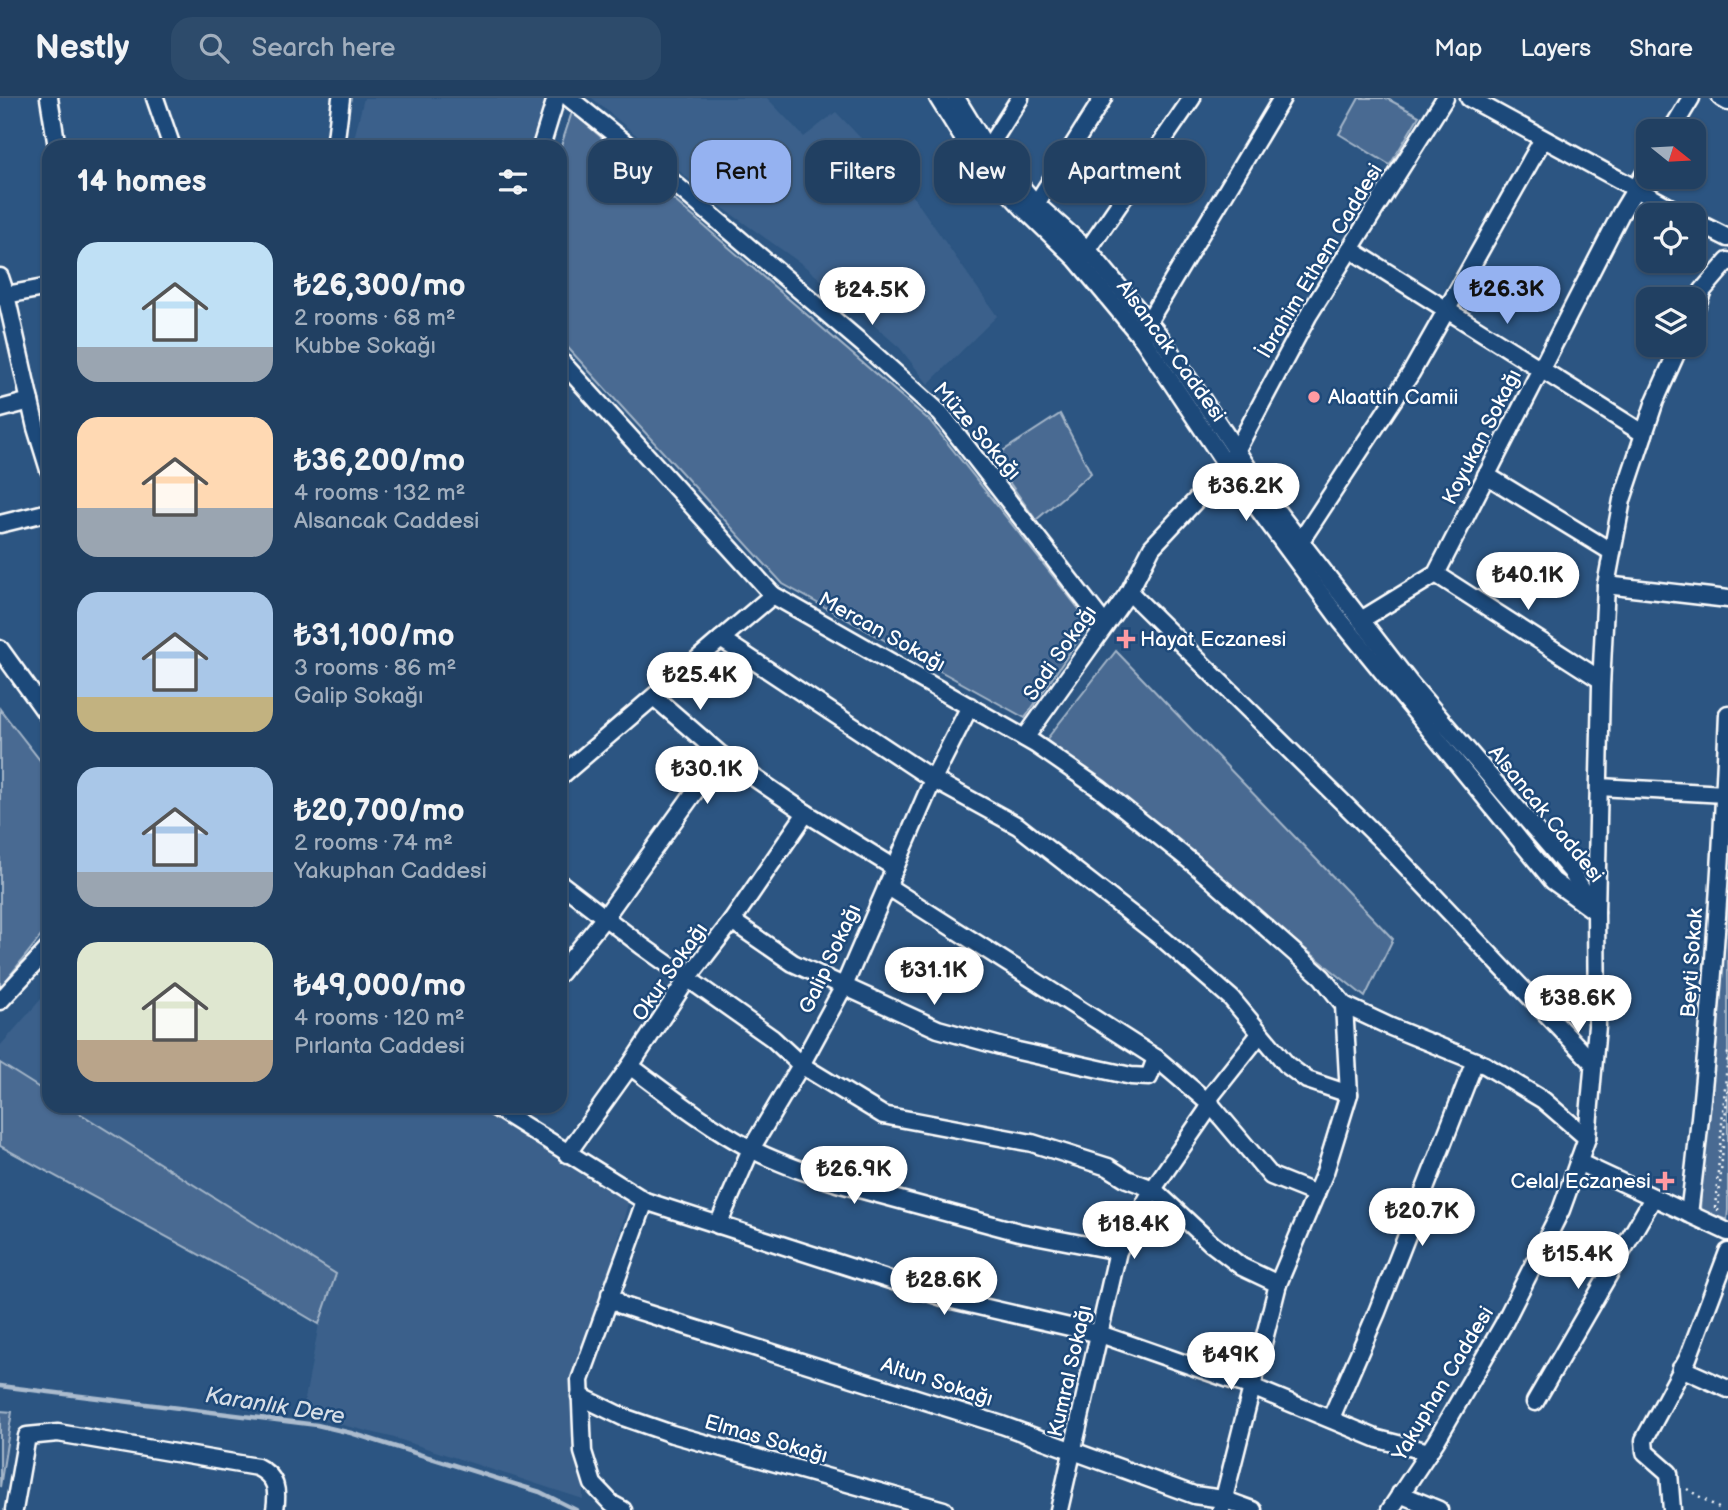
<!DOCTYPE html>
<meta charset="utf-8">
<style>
:root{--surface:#214062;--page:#2d4b6b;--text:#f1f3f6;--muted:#a2afbe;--line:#3e5977;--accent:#95b2f1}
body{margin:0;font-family:"Balsamiq Sans",sans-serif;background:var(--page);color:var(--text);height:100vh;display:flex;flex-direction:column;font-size:26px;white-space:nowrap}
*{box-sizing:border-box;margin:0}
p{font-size:23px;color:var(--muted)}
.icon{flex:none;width:38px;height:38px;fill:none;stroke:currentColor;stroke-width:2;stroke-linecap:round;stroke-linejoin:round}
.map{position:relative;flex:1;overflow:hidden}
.sheet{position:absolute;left:42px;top:42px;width:525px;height:973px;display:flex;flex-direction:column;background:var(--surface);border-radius:21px;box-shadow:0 2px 5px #0004,0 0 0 2px var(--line)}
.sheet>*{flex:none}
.banner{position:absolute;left:588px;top:42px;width:665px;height:63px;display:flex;gap:14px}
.needle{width:46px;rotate:108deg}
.tools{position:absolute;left:1636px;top:21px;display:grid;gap:14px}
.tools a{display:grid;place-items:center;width:70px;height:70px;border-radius:14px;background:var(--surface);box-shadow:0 2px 5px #0004,0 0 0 2px var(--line);font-size:35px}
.price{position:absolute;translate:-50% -60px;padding:0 16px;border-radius:24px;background:#fff;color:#222;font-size:23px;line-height:46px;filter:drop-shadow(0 2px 4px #0008)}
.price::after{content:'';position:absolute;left:50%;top:42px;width:21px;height:16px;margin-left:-10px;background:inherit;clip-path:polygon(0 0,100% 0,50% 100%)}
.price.current{background:var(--accent);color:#111}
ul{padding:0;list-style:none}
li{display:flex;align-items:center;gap:21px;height:175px;padding:0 35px}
li span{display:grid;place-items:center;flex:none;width:196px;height:140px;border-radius:21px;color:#555}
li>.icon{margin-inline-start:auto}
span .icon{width:84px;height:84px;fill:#fffc;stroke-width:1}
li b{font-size:30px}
h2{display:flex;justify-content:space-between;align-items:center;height:84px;padding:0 35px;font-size:30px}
.pill{padding:0 24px;border-radius:21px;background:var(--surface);box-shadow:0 2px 5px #0004,0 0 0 2px var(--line);font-size:24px;line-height:63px}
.pill.current{background:var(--accent);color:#111}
header{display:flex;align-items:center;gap:42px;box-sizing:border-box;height:98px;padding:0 35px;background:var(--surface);border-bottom:2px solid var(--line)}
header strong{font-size:33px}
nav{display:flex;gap:38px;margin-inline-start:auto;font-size:24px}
.search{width:490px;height:63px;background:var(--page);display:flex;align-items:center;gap:18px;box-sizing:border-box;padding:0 24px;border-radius:21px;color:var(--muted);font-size:26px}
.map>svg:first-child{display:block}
.built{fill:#3b618b}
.green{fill:#486b92;stroke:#a4b5c8;stroke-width:2}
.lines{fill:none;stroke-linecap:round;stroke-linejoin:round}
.stream{stroke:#acbcce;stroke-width:4.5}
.minor-casing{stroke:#fff;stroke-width:21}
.path{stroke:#fff;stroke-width:2.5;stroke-dasharray:2 5;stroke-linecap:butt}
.minor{stroke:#1f4a7a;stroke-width:16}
.poi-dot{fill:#ff9aa2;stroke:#1f4a7a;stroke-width:2.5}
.labels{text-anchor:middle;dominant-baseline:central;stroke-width:5;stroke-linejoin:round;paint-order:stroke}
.street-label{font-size:21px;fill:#fff;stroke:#1f4a7a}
.poi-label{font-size:21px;fill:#fff;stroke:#1f4a7a;text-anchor:start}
.water-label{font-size:23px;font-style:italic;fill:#d5dde6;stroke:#1f4a7a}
</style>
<header>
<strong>Nestly</strong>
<div class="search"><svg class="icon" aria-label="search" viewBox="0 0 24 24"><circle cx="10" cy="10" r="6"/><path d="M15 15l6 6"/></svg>Search here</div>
<nav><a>Map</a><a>Layers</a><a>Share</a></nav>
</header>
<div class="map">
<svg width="1728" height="1412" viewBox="0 0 1728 1412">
<rect width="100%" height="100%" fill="#2c5582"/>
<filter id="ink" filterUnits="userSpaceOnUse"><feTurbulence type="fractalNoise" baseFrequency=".0143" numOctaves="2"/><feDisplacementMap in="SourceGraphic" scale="14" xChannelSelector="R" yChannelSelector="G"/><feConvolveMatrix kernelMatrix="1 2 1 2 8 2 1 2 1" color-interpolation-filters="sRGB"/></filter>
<g filter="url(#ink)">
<!-- built -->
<g class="built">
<polygon points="364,0 545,0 530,49 352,49"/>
<polygon points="592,0 767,0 804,39 836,14 905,87 997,218 928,286 900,250 859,214 802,166 723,110"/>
<polygon points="49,892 49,996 0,965 0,948"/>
<polygon points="68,1008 474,1008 629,1101 581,1280 583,1401 395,1340 302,1317 319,1226 335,1176"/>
</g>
<!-- green -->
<g class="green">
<polygon points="1359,0 1386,0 1419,18 1390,67 1339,36"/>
<polygon points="572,14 930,323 1090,525 1025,620 783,486 560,241 560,51"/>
<polygon points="1060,316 1091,375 1036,422 992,360"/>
<polygon points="1116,553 1393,841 1365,899 1046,642"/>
<polygon points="0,611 43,666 49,667 49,828 0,890"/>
<polygon points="1728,650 1728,1112 1727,1122 1700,1112"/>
<polygon points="0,965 49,996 49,1008 68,1008 336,1176 319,1226 224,1170 0,1048"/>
<polygon points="0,1313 12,1314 0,1389"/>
</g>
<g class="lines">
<!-- stream -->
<polyline class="stream" points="0,1288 317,1327 351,1335 540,1394 576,1412"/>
<!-- minor casing -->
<g class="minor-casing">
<g id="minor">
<polyline points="49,0 57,49"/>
<polyline points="155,0 172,49"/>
<polyline points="569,0 648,63 865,248 941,316 1105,527"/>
<polyline points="938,0 971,53 1023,110 1076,161 1144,243 1231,374 1341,523 1553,783 1596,814"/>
<polyline points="956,0 981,41 1036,106 1089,153 1159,237 1276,412 1409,584 1571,773 1591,806"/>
<polyline points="1445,0 1308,218 1228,368 1152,449 1129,494 1385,746 1593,965"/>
<polyline points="1469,0 1684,117"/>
<polyline points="1721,0 1728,4"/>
<polyline points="1671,33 1691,0"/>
<polyline points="335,49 341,0"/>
<polyline points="541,49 556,0"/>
<polyline points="988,50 1020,0"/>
<polyline points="1036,106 1103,0"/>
<polyline points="1694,123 1728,140"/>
<polyline points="1350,151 1644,336"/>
<polyline points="1083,159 1192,0"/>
<polyline points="0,179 6,197 49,189"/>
<polyline points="0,199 6,197 36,330 49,372"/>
<polyline points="1694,214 1703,192 1728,163"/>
<polyline points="1148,224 1282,0"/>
<polyline points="560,262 773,497 721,541"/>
<polyline points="0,311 30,303"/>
<polyline points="1486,377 1612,454"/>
<polyline points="0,426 49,414"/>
<polyline points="1300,444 1411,275 1543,41"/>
<polyline points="1436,476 1601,582"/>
<polyline points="1606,487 1728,501"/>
<polyline points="773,497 1035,646 1100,691 1194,766 1322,879 1344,907 1349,996 1325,1074 1278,1186 1221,1412"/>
<polyline points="1361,522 1436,476 1621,115 1648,70"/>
<polyline points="0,551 49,619"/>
<polyline points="654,599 721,657"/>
<polyline points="1025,640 1129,494"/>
<polyline points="560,679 721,541 934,682 1018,728 1163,841 1231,900 1287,967 1307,982 1349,996"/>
<polyline points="1599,689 1725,696"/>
<polyline points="560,785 642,848 772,940 801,967 883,1017 1032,1045 1108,1069 1127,1081 1153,1091 1212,1146 1242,1169 1278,1186"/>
<polyline points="887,788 1156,960 1211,1007 1271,1078 1316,1096"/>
<polyline points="732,823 793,865 938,931 1018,953 1131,978 1149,979 1156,960"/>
<polyline points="560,875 605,819 721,657 806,715 895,770"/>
<polyline points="0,903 49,850"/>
<polyline points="1344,907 1391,929 1485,967 1543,1002 1587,1040"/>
<path d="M630 968C669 997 708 1028 751 1051 778 1065 808 1075 837 1085L1019 1134 1118 1153"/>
<polyline points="493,1008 645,1103 952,1202 1100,1236 1252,1289 1378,1341 1429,1354"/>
<polyline points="567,1056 630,968 688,880 732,823 806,715"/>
<polyline points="1578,1064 1728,1134"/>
<path d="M1689 1116C1710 950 1721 783 1728 616"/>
<polyline points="718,1127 751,1051 801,967 844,888 935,677 970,608"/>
<polyline points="610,1196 621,1207 636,1212 1002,1327 1194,1397 1223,1401 1253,1412"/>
<polyline points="1681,1270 1728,1291"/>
<polyline points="580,1298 623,1319 672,1336 944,1412"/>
<polyline points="1535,1304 1653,1100"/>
<polyline points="1331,1320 1377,1214 1475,963"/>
<polyline points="1400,1396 1439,1412"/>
<path d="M14 1412 27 1338 58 1335 257 1369C277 1379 278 1392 275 1412"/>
<polyline points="623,1412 612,1406 593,1386 583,1354 580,1282 645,1103"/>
<polyline points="1059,1412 1118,1153 1153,1091 1211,1007 1210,999 1260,936"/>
<polyline points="1390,1412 1436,1343 1503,1227 1561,1112 1587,1040 1597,928 1596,814 1601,588 1606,487 1622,402 1655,303 1680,247"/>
<polyline points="1672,1412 1669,1375 1645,1354 1644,1342 1688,1260 1728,1154"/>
</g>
</g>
<!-- path -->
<g class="path">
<polyline points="1715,1110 1728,953"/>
<polyline points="1718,1113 1728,984"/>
<polyline points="1687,1391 1722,1412"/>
</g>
<!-- minor -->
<use href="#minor" class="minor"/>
</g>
</g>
<!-- markers -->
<g class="poi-dot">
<circle cx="1314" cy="299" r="7"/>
<path d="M1122.5 530.5h7v7h7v7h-7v7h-7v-7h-7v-7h7z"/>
<path d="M1661.5 1072.5h7v7h7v7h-7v7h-7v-7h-7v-7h7z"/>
</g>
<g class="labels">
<!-- street labels -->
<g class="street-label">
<text transform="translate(1320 163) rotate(-59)">İbrahim Ethem Caddesi</text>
<text transform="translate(1171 253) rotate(54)">Alsancak Caddesi</text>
<text transform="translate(977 333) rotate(49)">Müze Sokağı</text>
<text transform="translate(1482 339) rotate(-63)">Koyukan Sokağı</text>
<text transform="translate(882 534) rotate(29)">Mercan Sokağı</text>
<text transform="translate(1060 555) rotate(-55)">Sadi Sokağı</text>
<text transform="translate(1546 716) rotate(51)">Alsancak Caddesi</text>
<text transform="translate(830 861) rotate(-65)">Galip Sokağı</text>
<text transform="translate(1692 865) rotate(-86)">Beyti Sokak</text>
<text transform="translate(670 874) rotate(-55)">Okur Sokağı</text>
<text transform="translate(1070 1273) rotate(-77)">Kumral Sokağı</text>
<text transform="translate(937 1284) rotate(18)">Altun Sokağı</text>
<text transform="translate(1443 1286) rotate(-59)">Yakuphan Caddesi</text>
<text transform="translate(766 1341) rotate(16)">Elmas Sokağı</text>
</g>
<!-- poi labels -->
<g class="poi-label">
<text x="1328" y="299">Alaattin Camii</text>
<text x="1140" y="541">Hayat Eczanesi</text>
<text x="1651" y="1083" text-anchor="end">Celal Eczanesi</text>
</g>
<!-- water labels -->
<g class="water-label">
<text transform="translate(275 1308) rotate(9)">Karanlık Dere</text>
</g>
</g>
</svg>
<div class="tools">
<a><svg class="needle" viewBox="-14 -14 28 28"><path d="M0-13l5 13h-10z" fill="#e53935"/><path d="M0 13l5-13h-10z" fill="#a2afbe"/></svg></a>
<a><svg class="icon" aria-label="locate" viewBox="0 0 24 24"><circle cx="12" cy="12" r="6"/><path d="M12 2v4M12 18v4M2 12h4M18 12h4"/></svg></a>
<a><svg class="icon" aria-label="layers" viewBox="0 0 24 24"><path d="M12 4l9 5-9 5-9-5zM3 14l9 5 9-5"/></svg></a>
</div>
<b class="price current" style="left:1507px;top:228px">₺26.3K</b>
<b class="price" style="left:872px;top:229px">₺24.5K</b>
<b class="price" style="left:1246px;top:425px">₺36.2K</b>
<b class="price" style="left:1528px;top:514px">₺40.1K</b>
<b class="price" style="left:700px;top:614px">₺25.4K</b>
<b class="price" style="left:707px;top:708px">₺30.1K</b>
<b class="price" style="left:934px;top:909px">₺31.1K</b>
<b class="price" style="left:1578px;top:937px">₺38.6K</b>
<b class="price" style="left:854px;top:1108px">₺26.9K</b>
<b class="price" style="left:1422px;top:1150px">₺20.7K</b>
<b class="price" style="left:1134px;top:1163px">₺18.4K</b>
<b class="price" style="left:1578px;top:1193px">₺15.4K</b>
<b class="price" style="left:944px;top:1219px">₺28.6K</b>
<b class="price" style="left:1231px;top:1294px">₺49K</b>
<div class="banner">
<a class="pill">Buy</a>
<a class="pill current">Rent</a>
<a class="pill">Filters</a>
<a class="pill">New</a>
<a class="pill">Apartment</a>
</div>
<section class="sheet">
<h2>14 homes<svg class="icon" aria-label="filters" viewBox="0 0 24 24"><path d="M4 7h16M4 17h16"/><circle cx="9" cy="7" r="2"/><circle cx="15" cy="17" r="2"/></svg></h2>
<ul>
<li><span style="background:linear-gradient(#bfe0f5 75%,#9aa5b1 0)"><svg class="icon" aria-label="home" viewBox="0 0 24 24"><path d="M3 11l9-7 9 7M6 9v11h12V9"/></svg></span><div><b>₺26,300/mo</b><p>2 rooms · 68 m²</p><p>Kubbe Sokağı</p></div></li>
<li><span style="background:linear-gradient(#ffd9b3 65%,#9aa5b1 0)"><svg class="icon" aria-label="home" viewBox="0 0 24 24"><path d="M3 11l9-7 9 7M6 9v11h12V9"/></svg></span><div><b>₺36,200/mo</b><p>4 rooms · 132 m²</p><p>Alsancak Caddesi</p></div></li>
<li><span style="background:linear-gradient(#a9c7e8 75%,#c2b280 0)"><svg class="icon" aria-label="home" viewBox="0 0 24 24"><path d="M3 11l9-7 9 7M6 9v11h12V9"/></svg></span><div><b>₺31,100/mo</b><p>3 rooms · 86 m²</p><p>Galip Sokağı</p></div></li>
<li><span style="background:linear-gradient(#a9c7e8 75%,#9aa5b1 0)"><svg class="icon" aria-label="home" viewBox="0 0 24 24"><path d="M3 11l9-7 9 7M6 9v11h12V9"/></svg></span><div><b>₺20,700/mo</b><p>2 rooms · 74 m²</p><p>Yakuphan Caddesi</p></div></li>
<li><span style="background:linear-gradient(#dfe7d0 70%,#b9a48a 0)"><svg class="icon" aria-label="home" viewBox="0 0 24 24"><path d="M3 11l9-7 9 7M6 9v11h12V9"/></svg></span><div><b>₺49,000/mo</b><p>4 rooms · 120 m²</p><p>Pırlanta Caddesi</p></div></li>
</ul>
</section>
</div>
